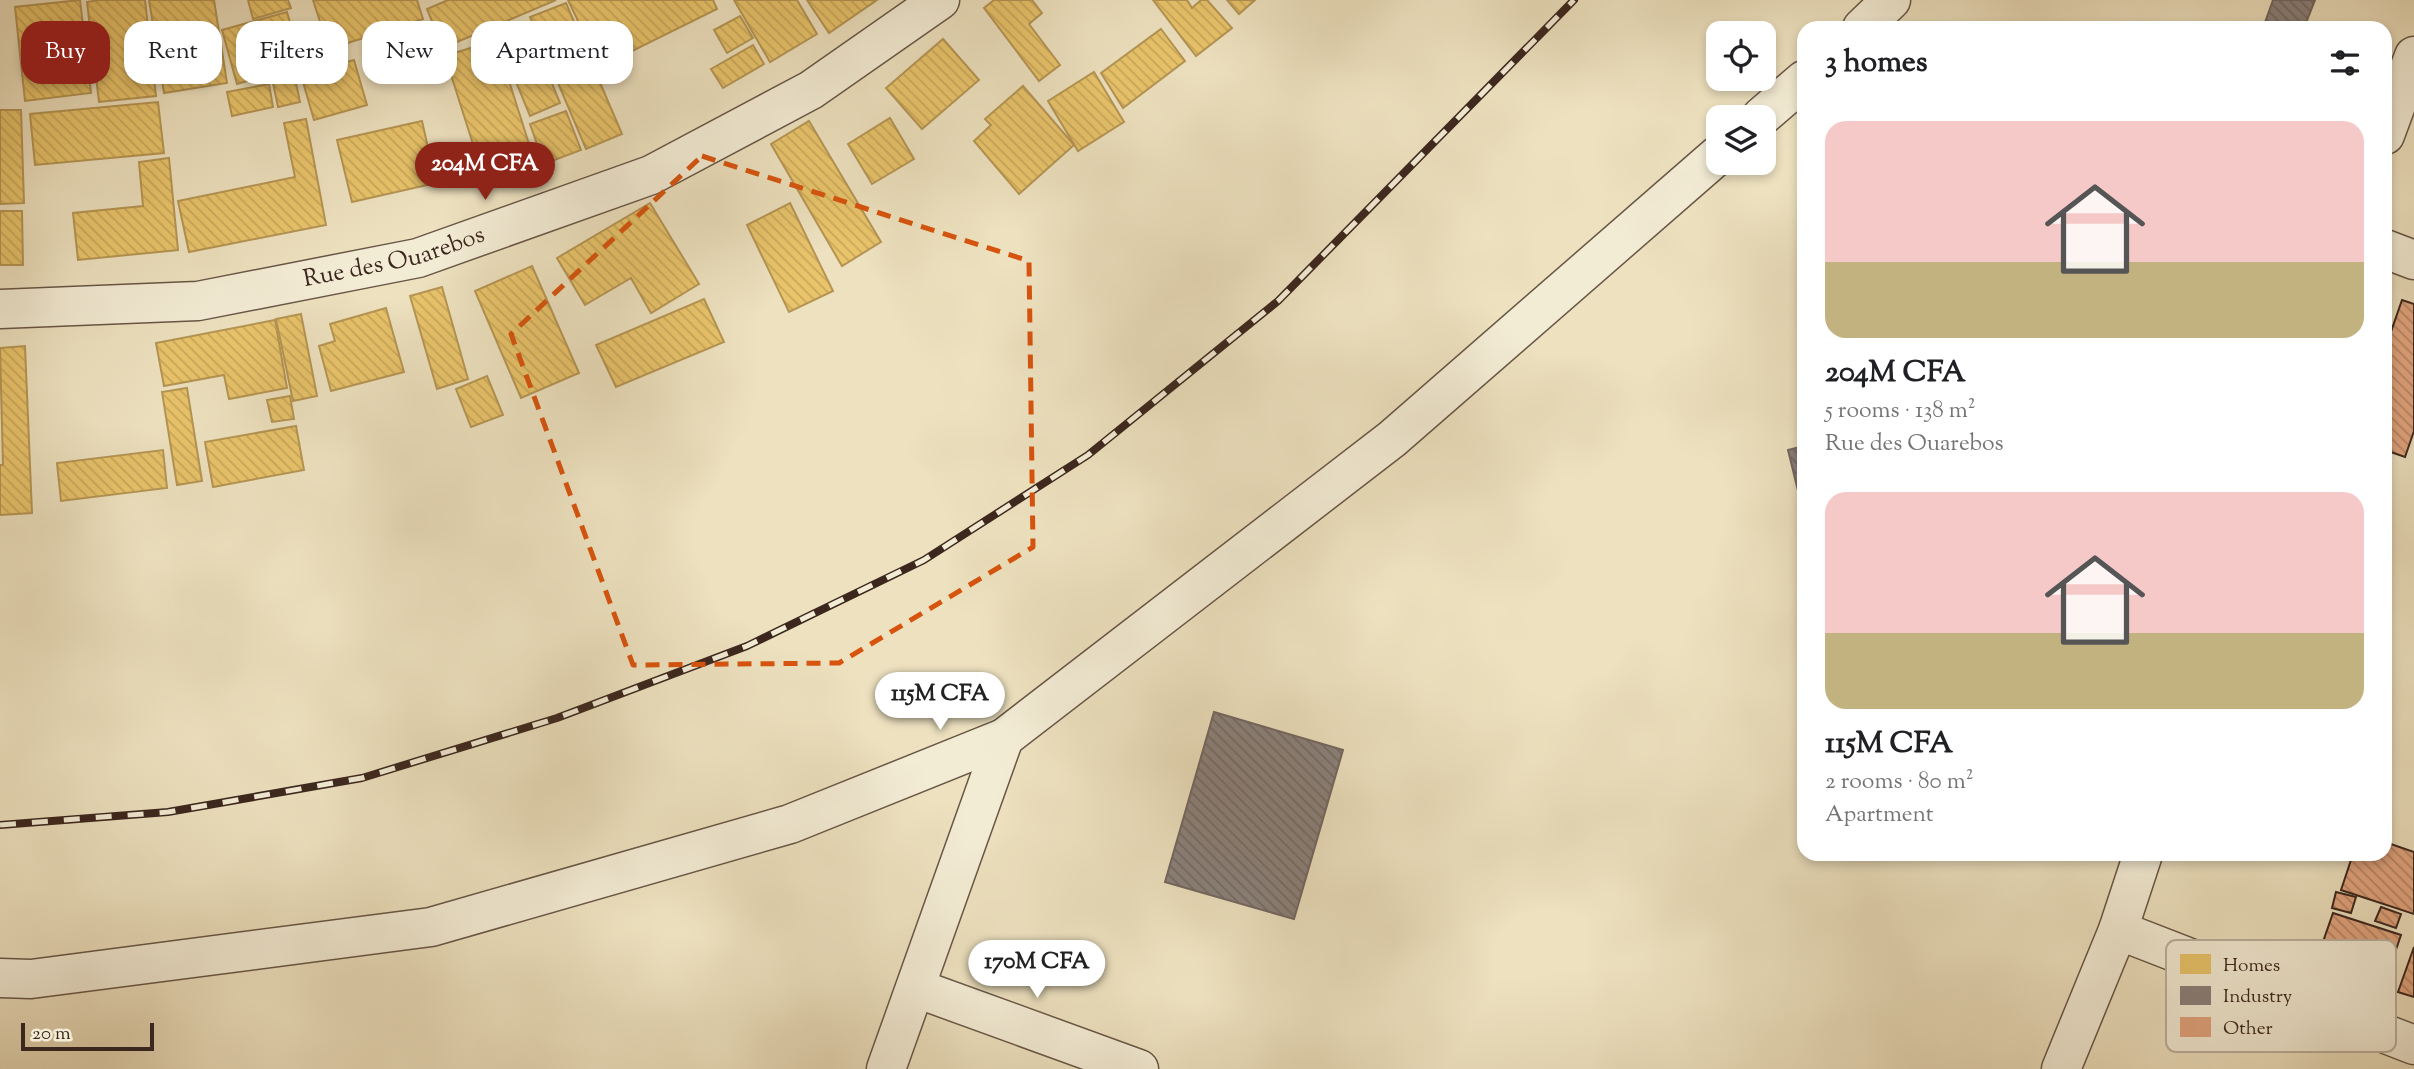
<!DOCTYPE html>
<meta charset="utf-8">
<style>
:root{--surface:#fff;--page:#f2f2f2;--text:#202124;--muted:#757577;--accent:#8f2418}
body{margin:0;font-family:"Sorts Mill Goudy",serif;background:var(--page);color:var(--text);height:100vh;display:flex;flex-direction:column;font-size:26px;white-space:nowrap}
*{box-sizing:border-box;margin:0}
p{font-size:23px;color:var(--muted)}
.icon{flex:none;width:38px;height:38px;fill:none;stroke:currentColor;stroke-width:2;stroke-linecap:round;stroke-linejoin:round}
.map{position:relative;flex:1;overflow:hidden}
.side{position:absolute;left:1797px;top:21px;width:595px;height:840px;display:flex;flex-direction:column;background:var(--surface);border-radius:21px;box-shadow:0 4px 10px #0003}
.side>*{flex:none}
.banner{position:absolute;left:21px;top:21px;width:665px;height:63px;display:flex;gap:14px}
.buttons{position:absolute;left:1706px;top:21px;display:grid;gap:14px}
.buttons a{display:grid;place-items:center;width:70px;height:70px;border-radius:14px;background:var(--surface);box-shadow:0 4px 10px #0003;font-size:35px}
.scale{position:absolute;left:21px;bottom:18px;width:133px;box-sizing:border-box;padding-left:7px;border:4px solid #3c271e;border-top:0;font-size:19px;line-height:24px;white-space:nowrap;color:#3c271e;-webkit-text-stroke:5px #f3ecd5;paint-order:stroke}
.price{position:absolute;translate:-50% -60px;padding:0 16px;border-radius:24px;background:#fff;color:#222;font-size:23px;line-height:46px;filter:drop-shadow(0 2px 4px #0008)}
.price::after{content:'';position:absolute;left:50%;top:42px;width:21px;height:16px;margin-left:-10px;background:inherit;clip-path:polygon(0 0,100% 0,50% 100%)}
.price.selected{background:var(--accent);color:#fff}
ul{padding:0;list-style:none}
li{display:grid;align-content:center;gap:14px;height:371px;padding:0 28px}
li span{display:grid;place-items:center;height:217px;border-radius:21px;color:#555}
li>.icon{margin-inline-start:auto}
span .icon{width:126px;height:126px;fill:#fffc;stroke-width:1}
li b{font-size:30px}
h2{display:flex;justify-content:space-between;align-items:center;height:84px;padding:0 28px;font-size:30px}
.pill{padding:0 24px;border-radius:21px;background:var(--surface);box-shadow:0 4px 10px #0003;font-size:24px;line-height:63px}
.pill.selected{background:var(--accent);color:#fff}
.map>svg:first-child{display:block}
.homes{fill:url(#homes-back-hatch);stroke:#b59553;stroke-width:2}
.industry{fill:url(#industry-back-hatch);stroke:#736660;stroke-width:2}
.building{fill:url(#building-back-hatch);stroke:#3c271e;stroke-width:2}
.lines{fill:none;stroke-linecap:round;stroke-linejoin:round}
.street-casing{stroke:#685646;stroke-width:41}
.street{stroke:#f3ecd5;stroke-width:38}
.rail-casing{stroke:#3c271e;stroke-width:8}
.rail{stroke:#f3ecd5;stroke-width:5;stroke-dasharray:16;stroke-linecap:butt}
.marked{fill:none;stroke:#d7540e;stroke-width:5;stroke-dasharray:14 9;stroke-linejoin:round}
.labels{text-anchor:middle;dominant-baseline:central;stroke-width:7;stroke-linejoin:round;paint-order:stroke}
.street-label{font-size:24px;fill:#3c271e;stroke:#f3ecd5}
.key{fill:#f3ecd5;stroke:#bcb19e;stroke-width:2}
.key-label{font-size:19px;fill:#3c271e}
</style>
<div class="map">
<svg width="2414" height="1069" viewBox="0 0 2414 1069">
<defs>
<pattern id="homes-back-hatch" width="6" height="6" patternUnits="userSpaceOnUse" patternTransform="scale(1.75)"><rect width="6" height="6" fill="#e9c46a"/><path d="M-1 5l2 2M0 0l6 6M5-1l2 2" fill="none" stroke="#c9a85b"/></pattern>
<pattern id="industry-back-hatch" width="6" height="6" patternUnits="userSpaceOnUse" patternTransform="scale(1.75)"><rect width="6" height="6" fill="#8a817c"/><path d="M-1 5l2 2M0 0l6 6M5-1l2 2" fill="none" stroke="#726a65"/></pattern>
<pattern id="building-back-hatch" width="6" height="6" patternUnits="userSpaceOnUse" patternTransform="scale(1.75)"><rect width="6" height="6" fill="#e2a57f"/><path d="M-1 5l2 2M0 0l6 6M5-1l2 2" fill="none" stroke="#b88667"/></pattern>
</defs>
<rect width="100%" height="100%" fill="#ede1bf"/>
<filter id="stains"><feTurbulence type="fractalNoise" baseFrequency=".00286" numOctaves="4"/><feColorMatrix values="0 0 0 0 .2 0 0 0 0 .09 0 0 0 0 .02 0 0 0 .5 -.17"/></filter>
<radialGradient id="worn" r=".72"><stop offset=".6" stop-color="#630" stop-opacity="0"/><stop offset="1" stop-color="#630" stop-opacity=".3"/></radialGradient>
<!-- homes -->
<g class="homes">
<polygon points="80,0 91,93 25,101 15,7"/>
<polygon points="99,0 145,0 156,96 99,102 87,2"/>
<polygon points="149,0 214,0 227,83 164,93"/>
<polygon points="248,0 288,0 291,8 253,19"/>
<polygon points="313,0 417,0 423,19 329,49"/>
<polygon points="448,0 556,0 443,48 427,9"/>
<polygon points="568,0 713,0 717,9 600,67"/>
<polygon points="734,0 797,0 817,34 770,62"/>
<polygon points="807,0 877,0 829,33"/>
<polygon points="994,0 1032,0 1042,13 1029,24 1060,65 1039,81 984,8"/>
<polygon points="1153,0 1187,0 1192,8 1201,0 1207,0 1232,28 1196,56"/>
<polygon points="1227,0 1255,0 1239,14"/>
<polygon points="566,3 622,134 586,149 530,17"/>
<polygon points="287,12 302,65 237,84 222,30"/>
<polygon points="740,16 753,38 727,53 714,30"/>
<polygon points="1161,29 1185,61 1123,108 1101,73"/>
<polygon points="530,30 560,103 530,116 500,43"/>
<polygon points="943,39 979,80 922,129 886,88"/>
<polygon points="496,40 537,169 486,185 445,56"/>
<polygon points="753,45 764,64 723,88 711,69"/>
<polygon points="354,60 367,105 314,120 301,75"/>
<polygon points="1094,72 1124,122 1078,151 1048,101"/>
<polygon points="295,78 300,102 278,107 273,83"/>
<polygon points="269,84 273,107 232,116 227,92"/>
<polygon points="1023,86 1074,145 1019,194 974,141 991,125 985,119"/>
<polygon points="158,102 164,153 35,165 30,114"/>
<polygon points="0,110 21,110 24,203 0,204"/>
<polygon points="566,111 581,150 544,164 530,124"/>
<polygon points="890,118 914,159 872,184 848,144"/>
<polygon points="306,119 326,225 189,252 178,201 295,177 284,123"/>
<polygon points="422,121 436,183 352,202 337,140"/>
<polygon points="809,121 881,242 842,266 771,144"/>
<polygon points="169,158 178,250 78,260 73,213 143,206 139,162"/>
<polygon points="650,203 699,284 651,313 631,278 585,305 557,258"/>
<polygon points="790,203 833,291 789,312 747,225"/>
<polygon points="0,211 22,211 23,265 0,265"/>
<polygon points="532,266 579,373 521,398 475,291"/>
<polygon points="442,287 468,379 437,389 410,296"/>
<polygon points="704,299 724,342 616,387 596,345"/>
<polygon points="386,308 404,372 331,391 319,346 335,341 330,324"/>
<polygon points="301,314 317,396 293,401 276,319"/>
<polygon points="275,320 287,388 229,399 224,375 164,386 156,343"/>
<polygon points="25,346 32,513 0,515 0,465 3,465 0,348"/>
<polygon points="487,376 503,415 471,427 456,389"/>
<polygon points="187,388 202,481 177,485 162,392"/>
<polygon points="290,396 294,419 272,422 267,400"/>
<polygon points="296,426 304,470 213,487 205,442"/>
<polygon points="163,450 167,488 61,501 57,463"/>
</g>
<!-- industry -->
<g class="industry">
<polygon points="2273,0 2315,0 2304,28 2263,28"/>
<polygon points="1804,446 1804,515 1788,450"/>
<polygon points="1214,712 1343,750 1294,919 1165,882"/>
</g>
<!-- building -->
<g class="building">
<polygon points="2402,300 2414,304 2414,431 2405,457 2385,450 2385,349"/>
<polygon points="2385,842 2414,852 2414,914 2341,890 2353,854 2385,854"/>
<polygon points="2336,892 2356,897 2351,913 2332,908"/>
<polygon points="2381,907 2401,914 2396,928 2375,921"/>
<polygon points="2333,913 2401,935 2384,985 2316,962"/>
<polygon points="2414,947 2414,997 2398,992"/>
</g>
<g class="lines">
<!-- street casing -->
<g class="street-casing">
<g id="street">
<polyline points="1862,28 1891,0"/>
<polyline points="1761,117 1804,80"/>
<polyline points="2385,135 2414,56"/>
<polyline points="2385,249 2414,260"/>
<path id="s1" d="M0 309 198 301 418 258 651 175 811 90 940 0"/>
<polyline points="2118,930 2414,1045"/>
<polyline points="0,978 31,979 431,927 790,824 1004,738 1392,439 1718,155"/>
<polyline points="916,988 1139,1069"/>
<polyline points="886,1069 1004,738"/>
<polyline points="2061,1069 2118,930 2143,854"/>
</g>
</g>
<!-- street -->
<use href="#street" class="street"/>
<!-- rail casing -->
<g class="rail-casing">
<polyline id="rail" points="0,825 168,812 362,778 557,718 747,646 924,560 1088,455 1278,301 1574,0"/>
</g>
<!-- rail -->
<use href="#rail" class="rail"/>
</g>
<!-- marked area -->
<path class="marked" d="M702 156 1029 261 1033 547 839 663 633 665 511 334Z"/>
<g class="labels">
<!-- street labels -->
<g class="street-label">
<text stroke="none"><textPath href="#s1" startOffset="399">Rue des Ouarebos</textPath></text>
</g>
</g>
<!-- legend -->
<rect x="2166" y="940" width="230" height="112" rx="10" class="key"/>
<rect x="2180" y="954" width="31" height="20" fill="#e9c46a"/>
<rect x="2180" y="986" width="31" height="19" fill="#8a817c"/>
<rect x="2180" y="1017" width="31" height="20" fill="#e2a57f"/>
<g class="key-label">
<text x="2223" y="971">Homes</text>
<text x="2223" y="1002">Industry</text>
<text x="2223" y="1034">Other</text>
</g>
<rect width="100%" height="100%" filter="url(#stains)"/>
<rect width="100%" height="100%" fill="url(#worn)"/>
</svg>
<div class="buttons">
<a><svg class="icon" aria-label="locate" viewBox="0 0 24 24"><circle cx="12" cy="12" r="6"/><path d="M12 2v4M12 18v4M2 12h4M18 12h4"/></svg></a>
<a><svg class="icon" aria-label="layers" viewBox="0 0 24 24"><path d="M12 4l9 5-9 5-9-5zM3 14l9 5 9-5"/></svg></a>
</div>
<div class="scale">20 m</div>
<b class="price selected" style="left:485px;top:202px">204M CFA</b>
<b class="price" style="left:940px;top:732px">115M CFA</b>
<b class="price" style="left:1037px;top:1000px">170M CFA</b>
<div class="banner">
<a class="pill selected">Buy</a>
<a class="pill">Rent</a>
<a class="pill">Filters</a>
<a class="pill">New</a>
<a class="pill">Apartment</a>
</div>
<section class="side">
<h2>3 homes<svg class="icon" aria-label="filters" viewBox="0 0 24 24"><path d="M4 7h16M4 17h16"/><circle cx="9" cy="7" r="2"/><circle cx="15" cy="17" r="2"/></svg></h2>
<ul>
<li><span style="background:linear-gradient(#f6c9c9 65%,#c2b280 0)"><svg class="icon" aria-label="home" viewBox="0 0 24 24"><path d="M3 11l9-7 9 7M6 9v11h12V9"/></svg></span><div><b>204M CFA</b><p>5 rooms · 138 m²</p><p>Rue des Ouarebos</p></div></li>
<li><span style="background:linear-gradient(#f6c9c9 65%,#c2b280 0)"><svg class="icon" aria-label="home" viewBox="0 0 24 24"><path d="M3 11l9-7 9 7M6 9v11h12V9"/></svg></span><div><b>115M CFA</b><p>2 rooms · 80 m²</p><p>Apartment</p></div></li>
</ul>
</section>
</div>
